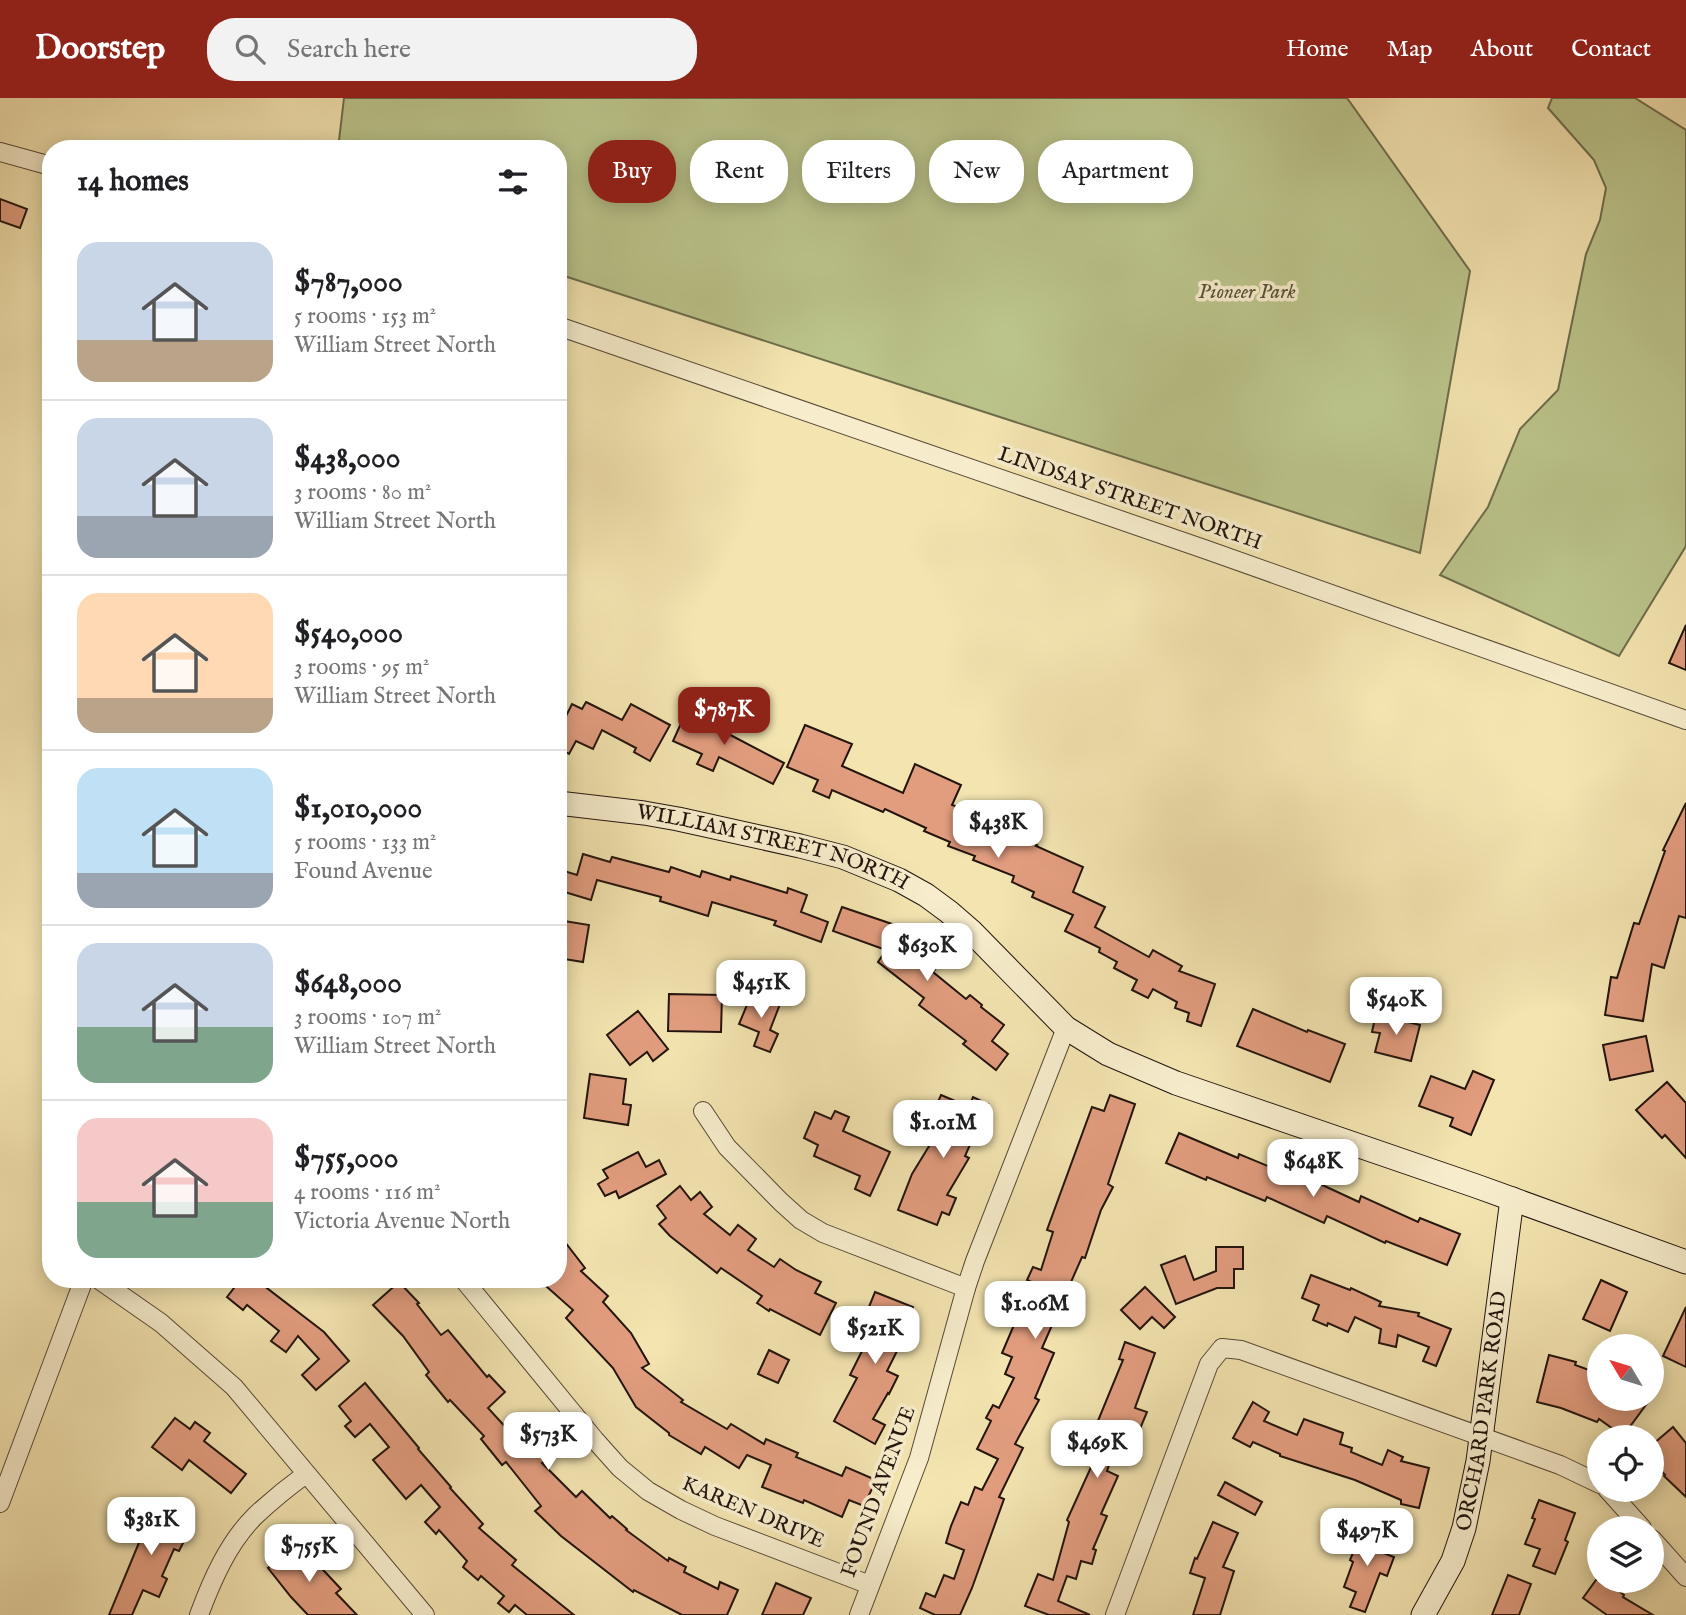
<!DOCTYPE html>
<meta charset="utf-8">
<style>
:root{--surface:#fff;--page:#f2f2f2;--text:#202124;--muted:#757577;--line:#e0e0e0;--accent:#8f2418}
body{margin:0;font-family:"IM FELL English",serif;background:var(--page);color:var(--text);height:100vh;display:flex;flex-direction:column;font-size:26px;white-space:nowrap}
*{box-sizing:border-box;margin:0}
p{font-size:23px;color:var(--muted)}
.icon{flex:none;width:38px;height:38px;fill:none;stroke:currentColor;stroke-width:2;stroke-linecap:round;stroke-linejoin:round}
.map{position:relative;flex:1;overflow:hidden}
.side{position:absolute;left:42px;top:42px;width:525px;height:1148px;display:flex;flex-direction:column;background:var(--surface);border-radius:28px;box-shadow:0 4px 18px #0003}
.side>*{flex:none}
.hud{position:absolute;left:588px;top:42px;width:665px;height:63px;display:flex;gap:14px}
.needle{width:46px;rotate:308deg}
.tools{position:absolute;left:1587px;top:1236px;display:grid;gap:14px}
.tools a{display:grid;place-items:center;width:77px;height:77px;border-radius:50%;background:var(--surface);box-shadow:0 4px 18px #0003;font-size:35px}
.price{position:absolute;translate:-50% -60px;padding:0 16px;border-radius:14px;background:#fff;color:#222;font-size:23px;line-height:46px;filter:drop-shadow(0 2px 4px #0008)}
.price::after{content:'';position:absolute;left:50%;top:42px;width:21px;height:16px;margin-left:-10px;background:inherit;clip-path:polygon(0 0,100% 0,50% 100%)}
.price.active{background:var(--accent);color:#fff}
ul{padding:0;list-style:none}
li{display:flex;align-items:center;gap:21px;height:175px;padding:0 35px}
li+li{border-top:2px solid var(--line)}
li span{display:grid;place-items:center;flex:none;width:196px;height:140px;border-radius:21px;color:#555}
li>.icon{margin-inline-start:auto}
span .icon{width:84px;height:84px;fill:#fffc;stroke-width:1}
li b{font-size:30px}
h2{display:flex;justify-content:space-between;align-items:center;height:84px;padding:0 35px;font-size:30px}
.pill{padding:0 24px;border-radius:28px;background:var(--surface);box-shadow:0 4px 18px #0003;font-size:24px;line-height:63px}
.pill.active{background:var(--accent);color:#fff}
header{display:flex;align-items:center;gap:42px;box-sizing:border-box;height:98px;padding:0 35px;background:var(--accent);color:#fff}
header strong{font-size:33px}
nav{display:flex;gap:38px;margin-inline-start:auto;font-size:24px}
.search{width:490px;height:63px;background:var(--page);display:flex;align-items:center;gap:18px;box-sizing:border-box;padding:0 24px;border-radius:28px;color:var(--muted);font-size:26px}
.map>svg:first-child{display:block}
.green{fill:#bbc48b;stroke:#6e6c4c;stroke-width:2}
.building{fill:#e29d7f;stroke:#22140d;stroke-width:2}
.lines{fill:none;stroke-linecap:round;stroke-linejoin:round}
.street-casing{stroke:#564836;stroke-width:20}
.secondary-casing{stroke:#22140d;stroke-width:25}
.street{stroke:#f7edcc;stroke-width:18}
.secondary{stroke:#f7edcc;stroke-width:23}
.labels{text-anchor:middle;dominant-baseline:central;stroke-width:7;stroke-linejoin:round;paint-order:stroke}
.park-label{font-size:21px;font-style:italic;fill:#585239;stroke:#f7edcc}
.street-label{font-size:21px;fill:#22140d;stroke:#f7edcc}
</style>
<header>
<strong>Doorstep</strong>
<div class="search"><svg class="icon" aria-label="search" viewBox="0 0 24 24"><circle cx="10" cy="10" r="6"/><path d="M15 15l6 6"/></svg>Search here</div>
<nav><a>Home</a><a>Map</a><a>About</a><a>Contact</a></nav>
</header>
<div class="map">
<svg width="1686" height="1517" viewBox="0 0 1686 1517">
<rect width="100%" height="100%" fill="#f3e4b0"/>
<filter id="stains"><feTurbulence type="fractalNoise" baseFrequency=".00286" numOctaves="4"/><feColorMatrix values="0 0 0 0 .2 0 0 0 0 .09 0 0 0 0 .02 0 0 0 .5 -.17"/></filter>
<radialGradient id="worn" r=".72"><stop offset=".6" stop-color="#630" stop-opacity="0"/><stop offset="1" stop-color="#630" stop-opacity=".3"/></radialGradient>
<!-- green -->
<g class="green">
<polygon points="344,0 1347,0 1470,173 1420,455 558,176 558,51 338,51"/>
<polygon points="1552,0 1635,0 1686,32 1686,448 1619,558 1440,477 1488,409 1520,331 1558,292 1586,156 1600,122 1606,90 1594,62 1548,10"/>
</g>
<!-- building -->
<g class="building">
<polygon points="0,101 27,111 20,130 0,123"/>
<polygon points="1686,527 1686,572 1669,565"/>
<polygon points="586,604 622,622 631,606 670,627 650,663 634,654 636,650 602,632 593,651 576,643 569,656 558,650 558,634 572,606 582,611"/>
<polygon points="688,610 720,624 717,630 784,665 773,686 719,659 713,673 697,666 702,656 673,643"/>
<polygon points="805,627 852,646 842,668 903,695 915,666 961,687 952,707 995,722 994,727 1037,747 1036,748 1083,769 1073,794 1105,809 1095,829 1149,859 1153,852 1182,868 1179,873 1215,886 1201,928 1187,923 1189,915 1175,910 1177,904 1153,891 1148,900 1132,892 1137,882 1114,870 1117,864 1099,854 1100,850 1065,833 1073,817 1032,799 1034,794 1012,784 1014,778 973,762 975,758 948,748 950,744 924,733 926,730 885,711 883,714 832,692 829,700 813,693 818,682 787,669"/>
<polygon points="1686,705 1686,820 1679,818 1664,870 1652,866 1643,923 1605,917 1611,879 1617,880 1634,825 1639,826 1665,753 1663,752"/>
<polygon points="583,756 610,764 612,759 669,774 671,769 700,779 702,773 730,782 731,778 787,795 788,790 807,797 801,814 828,824 821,844 774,827 776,823 712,804 708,818 660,803 661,799 597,782 591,802 558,792 558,771 577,777"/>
<polygon points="842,809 895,827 941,864 933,874 966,901 970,897 982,907 981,909 1004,927 992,943 1008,956 996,972 963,946 966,943 919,907 924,900 878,864 886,852 833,833"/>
<polygon points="558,822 589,827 583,864 558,860"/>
<polygon points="752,895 780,906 770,932 778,936 770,954 754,948 759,934 739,926"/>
<polygon points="669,896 722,897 721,934 668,933"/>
<polygon points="1253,911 1307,934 1308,932 1345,946 1330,984 1237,948"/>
<polygon points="638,913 668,951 653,963 647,954 630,967 607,937"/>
<polygon points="1376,916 1420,927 1411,963 1375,954 1380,935 1372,934"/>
<polygon points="1646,938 1653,973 1610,982 1603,947"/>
<polygon points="1473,973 1494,982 1471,1037 1450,1028 1453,1020 1419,1008 1431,978 1465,991"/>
<polygon points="590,976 626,981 623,1006 631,1007 628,1027 584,1020"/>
<polygon points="1667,984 1686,1005 1686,1060 1665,1037 1662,1040 1636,1012"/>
<polygon points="941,997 969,1009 973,999 988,1006 965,1058 969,1060 947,1097 956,1100 949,1117 942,1114 937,1127 898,1112 912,1076 942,1027 930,1022"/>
<polygon points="1110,997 1135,1006 1108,1086 1113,1089 1101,1112 1085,1160 1082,1159 1042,1250 1054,1255 1035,1300 1039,1302 1015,1346 1023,1350 999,1399 1004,1401 972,1490 960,1517 935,1517 920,1510 926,1495 935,1499 944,1477 954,1481 964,1452 946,1445 951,1428 961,1404 968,1407 975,1389 982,1392 998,1361 977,1351 991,1323 986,1320 993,1307 999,1310 1014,1280 1005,1276 1012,1259 1002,1255 1014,1227 1010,1225 1018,1208 1024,1211 1034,1185 1027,1182 1033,1169 1041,1172 1053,1134 1047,1132 1092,1009 1104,1013"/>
<polygon points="835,1013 849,1019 843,1033 890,1054 870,1098 855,1091 860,1078 814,1058 818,1047 804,1040 815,1014 831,1021"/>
<polygon points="1179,1035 1238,1060 1239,1056 1299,1081 1301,1077 1359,1104 1361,1098 1418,1124 1420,1120 1460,1136 1447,1167 1386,1143 1385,1145 1327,1118 1324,1125 1267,1099 1265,1103 1207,1079 1206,1082 1166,1065"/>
<polygon points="638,1054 646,1069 659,1062 666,1076 619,1100 616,1093 605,1098 598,1086 608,1080 603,1072"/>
<polygon points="680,1088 691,1102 700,1094 712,1109 704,1116 730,1137 738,1127 756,1141 748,1152 774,1169 780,1161 796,1172 821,1184 815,1195 836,1205 820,1237 770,1211 769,1213 757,1205 762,1198 721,1170 717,1175 670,1138 659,1126 666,1120 657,1108"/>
<polygon points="558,1135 585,1170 581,1173 608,1198 603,1204 631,1235 649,1266 642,1270 683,1302 681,1304 727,1331 731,1326 764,1346 766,1341 798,1355 796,1359 842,1378 846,1369 876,1382 864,1408 849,1402 842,1419 804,1402 803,1405 762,1389 771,1367 747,1357 739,1370 705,1349 701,1356 669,1337 669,1335 636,1309 613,1270 566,1220 573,1212 538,1181 558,1181"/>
<polygon points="1216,1149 1243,1149 1243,1171 1234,1171 1234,1190 1217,1190 1176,1206 1161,1167 1185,1158 1194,1182 1216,1173"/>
<polygon points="1311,1177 1350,1192 1351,1190 1381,1204 1379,1208 1419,1215 1418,1218 1451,1231 1436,1268 1423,1263 1429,1249 1398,1237 1396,1249 1379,1245 1381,1231 1355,1219 1348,1234 1328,1225 1327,1228 1313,1222 1319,1207 1302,1200"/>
<polygon points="241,1181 268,1181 263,1187 324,1234 349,1263 316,1292 302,1277 319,1261 298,1238 286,1254 271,1243 279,1233 247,1207 243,1212 227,1199"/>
<polygon points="1601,1182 1627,1194 1610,1233 1583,1221"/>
<polygon points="399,1184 419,1205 417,1206 441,1237 448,1232 487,1279 489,1277 505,1294 488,1310 511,1335 524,1323 553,1357 542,1365 576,1399 582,1393 610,1420 612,1418 627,1431 626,1432 668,1463 669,1460 686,1469 684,1474 718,1491 720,1484 738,1492 727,1517 682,1517 634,1492 633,1494 561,1438 535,1413 541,1408 506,1364 502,1367 481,1341 484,1338 450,1302 448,1304 426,1277 429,1274 403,1238 373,1207"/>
<polygon points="1145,1189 1175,1219 1164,1230 1152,1219 1140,1231 1121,1212"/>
<polygon points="875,1194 913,1209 906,1227 913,1230 905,1249 900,1247 887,1273 898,1278 889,1296 888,1295 873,1321 885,1327 875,1346 834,1323 857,1280 850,1277 871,1235 860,1231"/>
<polygon points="1686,1209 1686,1269 1663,1258"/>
<polygon points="1125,1244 1155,1255 1135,1310 1147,1314 1132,1350 1117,1344 1107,1373 1118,1378 1101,1416 1107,1418 1093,1451 1096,1452 1092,1466 1081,1463 1076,1481 1067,1478 1058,1503 1090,1517 1049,1517 1025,1508 1038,1476 1053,1482 1069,1424 1067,1422 1097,1356 1086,1352 1123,1262 1119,1261"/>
<polygon points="769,1252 789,1262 778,1285 758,1276"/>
<polygon points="1549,1257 1576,1264 1575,1267 1600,1276 1600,1300 1651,1300 1623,1338 1599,1321 1597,1324 1561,1310 1537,1304"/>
<polygon points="365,1285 419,1350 418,1351 451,1389 450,1390 483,1426 479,1430 516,1462 512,1467 574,1517 527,1517 515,1507 509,1514 498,1505 504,1498 481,1478 478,1482 463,1469 467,1463 439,1432 436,1436 425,1424 440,1409 421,1387 406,1401 373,1362 389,1349 370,1326 355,1339 345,1328 351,1323 339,1308"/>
<polygon points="1253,1304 1269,1314 1264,1323 1297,1337 1304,1321 1343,1335 1340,1346 1352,1350 1351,1354 1382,1367 1388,1352 1403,1359 1401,1363 1429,1370 1419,1410 1401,1406 1401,1402 1355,1382 1280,1358 1280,1356 1253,1344 1250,1349 1233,1340"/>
<polygon points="175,1320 190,1331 195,1324 210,1335 204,1343 246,1376 231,1395 189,1362 182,1372 152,1349"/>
<polygon points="1673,1329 1686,1345 1686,1399 1664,1378 1665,1377 1652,1362 1652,1347"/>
<polygon points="1225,1384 1262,1404 1255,1417 1218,1397"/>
<polygon points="160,1400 188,1414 178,1435 186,1439 179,1453 174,1451 162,1478 167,1481 159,1499 143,1492 132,1517 109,1517 143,1435"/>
<polygon points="1539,1402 1575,1415 1565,1442 1568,1444 1555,1476 1533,1468 1540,1451 1525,1446 1535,1421 1532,1420"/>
<polygon points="1213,1424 1238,1435 1223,1469 1234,1473 1220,1517 1193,1517 1205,1480 1190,1475 1195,1460 1197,1461"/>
<polygon points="1363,1430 1384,1439 1378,1453 1394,1459 1387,1478 1380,1475 1365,1514 1350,1509 1356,1494 1344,1489 1353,1464 1350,1462"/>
<polygon points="301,1443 313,1458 311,1459 341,1491 336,1495 357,1517 308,1517 291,1499 268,1470"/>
<polygon points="1508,1477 1531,1486 1519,1517 1492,1517"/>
<polygon points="1596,1482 1616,1482 1612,1488 1624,1497 1623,1499 1653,1517 1607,1517 1583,1500"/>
<polygon points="776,1485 811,1500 803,1517 762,1517"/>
</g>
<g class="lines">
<!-- street casing -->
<g class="street-casing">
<g id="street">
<polyline points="0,54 51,68"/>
<polyline points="558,228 1207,452 1686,622"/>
<polyline points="703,1013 727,1049 781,1104 801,1122 823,1135 966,1190"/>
<polyline points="98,1181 161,1225 234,1289 425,1517"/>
<polyline points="463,1181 595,1342 620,1370 648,1393 681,1412 715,1428 870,1487"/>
<polyline points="1607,1391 1642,1430"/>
<polyline points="0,1405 84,1181"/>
<polyline points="1652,1441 1686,1479"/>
<path d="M199 1517C212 1482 228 1445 255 1418 271 1403 288 1389 306 1376"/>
<polyline points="859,1517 919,1360 966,1190 975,1163 1066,930"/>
<polyline points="1115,1517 1209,1266 1222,1250 1241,1252 1560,1367 1600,1386"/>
</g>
</g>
<!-- secondary casing -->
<g class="secondary-casing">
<g id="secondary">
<path id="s1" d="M558 705 644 715 678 721 800 748 843 759 899 782 926 797 949 814 972 834 1066 930 1108 956 1176 985 1476 1088 1686 1164"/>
<path id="s2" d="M1423 1517 1453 1463 1464 1430 1478 1363 1512 1101"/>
</g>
</g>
<!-- street -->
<use href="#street" class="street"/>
<!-- secondary -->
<use href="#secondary" class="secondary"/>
</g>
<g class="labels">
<!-- park labels -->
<g class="park-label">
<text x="1247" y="194">Pioneer Park</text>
</g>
<!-- street labels -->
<g class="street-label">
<text transform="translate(1130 401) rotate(19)">LINDSAY STREET NORTH</text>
<text stroke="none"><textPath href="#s1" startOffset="220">WILLIAM STREET NORTH</textPath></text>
<text stroke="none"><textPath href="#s2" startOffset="215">ORCHARD PARK ROAD</textPath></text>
<text transform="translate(879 1394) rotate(-70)">FOUND AVENUE</text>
<text transform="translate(753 1415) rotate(23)">KAREN DRIVE</text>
</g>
</g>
<rect width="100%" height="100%" filter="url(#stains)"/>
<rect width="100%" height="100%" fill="url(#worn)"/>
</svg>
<div class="tools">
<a><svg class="needle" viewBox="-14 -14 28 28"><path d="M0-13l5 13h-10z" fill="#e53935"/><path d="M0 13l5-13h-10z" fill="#757577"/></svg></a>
<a><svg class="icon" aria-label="locate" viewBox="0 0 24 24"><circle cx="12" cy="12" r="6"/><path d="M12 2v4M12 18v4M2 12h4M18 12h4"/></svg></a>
<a><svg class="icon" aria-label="layers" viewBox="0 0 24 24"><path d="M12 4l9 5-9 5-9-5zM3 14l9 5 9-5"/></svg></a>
</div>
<b class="price active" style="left:724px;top:649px">$787K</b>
<b class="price" style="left:998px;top:762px">$438K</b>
<b class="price" style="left:927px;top:885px">$630K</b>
<b class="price" style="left:761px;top:922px">$451K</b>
<b class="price" style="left:1396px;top:939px">$540K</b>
<b class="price" style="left:943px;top:1062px">$1.01M</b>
<b class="price" style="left:1313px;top:1101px">$648K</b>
<b class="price" style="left:1035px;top:1243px">$1.06M</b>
<b class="price" style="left:875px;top:1268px">$521K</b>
<b class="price" style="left:548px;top:1374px">$573K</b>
<b class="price" style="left:1097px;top:1382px">$469K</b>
<b class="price" style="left:151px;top:1459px">$381K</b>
<b class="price" style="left:1367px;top:1470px">$497K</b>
<b class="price" style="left:309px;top:1486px">$755K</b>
<div class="hud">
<a class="pill active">Buy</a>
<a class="pill">Rent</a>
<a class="pill">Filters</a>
<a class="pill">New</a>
<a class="pill">Apartment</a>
</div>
<section class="side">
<h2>14 homes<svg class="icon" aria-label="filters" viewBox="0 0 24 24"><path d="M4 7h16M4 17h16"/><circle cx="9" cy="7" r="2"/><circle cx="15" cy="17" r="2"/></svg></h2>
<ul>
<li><span style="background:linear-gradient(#c9d6e8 70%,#b9a48a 0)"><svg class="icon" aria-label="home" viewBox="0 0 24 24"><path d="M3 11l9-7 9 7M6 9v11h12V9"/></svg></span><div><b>$787,000</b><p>5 rooms · 153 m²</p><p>William Street North</p></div></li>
<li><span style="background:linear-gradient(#c9d6e8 70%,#9aa5b1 0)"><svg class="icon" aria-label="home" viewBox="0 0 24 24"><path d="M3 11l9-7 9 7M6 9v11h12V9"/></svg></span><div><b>$438,000</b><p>3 rooms · 80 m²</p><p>William Street North</p></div></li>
<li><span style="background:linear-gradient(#ffd9b3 75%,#b9a48a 0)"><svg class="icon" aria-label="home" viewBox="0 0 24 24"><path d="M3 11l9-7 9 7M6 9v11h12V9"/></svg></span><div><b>$540,000</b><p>3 rooms · 95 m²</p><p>William Street North</p></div></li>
<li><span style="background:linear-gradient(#bfe0f5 75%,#9aa5b1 0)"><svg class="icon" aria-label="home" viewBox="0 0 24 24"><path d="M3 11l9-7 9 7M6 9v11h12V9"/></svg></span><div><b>$1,010,000</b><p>5 rooms · 133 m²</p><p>Found Avenue</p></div></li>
<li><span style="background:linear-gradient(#c9d6e8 60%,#7fa58c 0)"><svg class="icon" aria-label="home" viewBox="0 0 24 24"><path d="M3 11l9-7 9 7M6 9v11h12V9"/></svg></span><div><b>$648,000</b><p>3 rooms · 107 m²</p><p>William Street North</p></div></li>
<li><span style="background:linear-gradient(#f6c9c9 60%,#7fa58c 0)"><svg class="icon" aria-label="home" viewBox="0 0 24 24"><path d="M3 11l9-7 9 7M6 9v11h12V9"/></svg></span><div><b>$755,000</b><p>4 rooms · 116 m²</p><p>Victoria Avenue North</p></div></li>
</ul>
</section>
</div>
